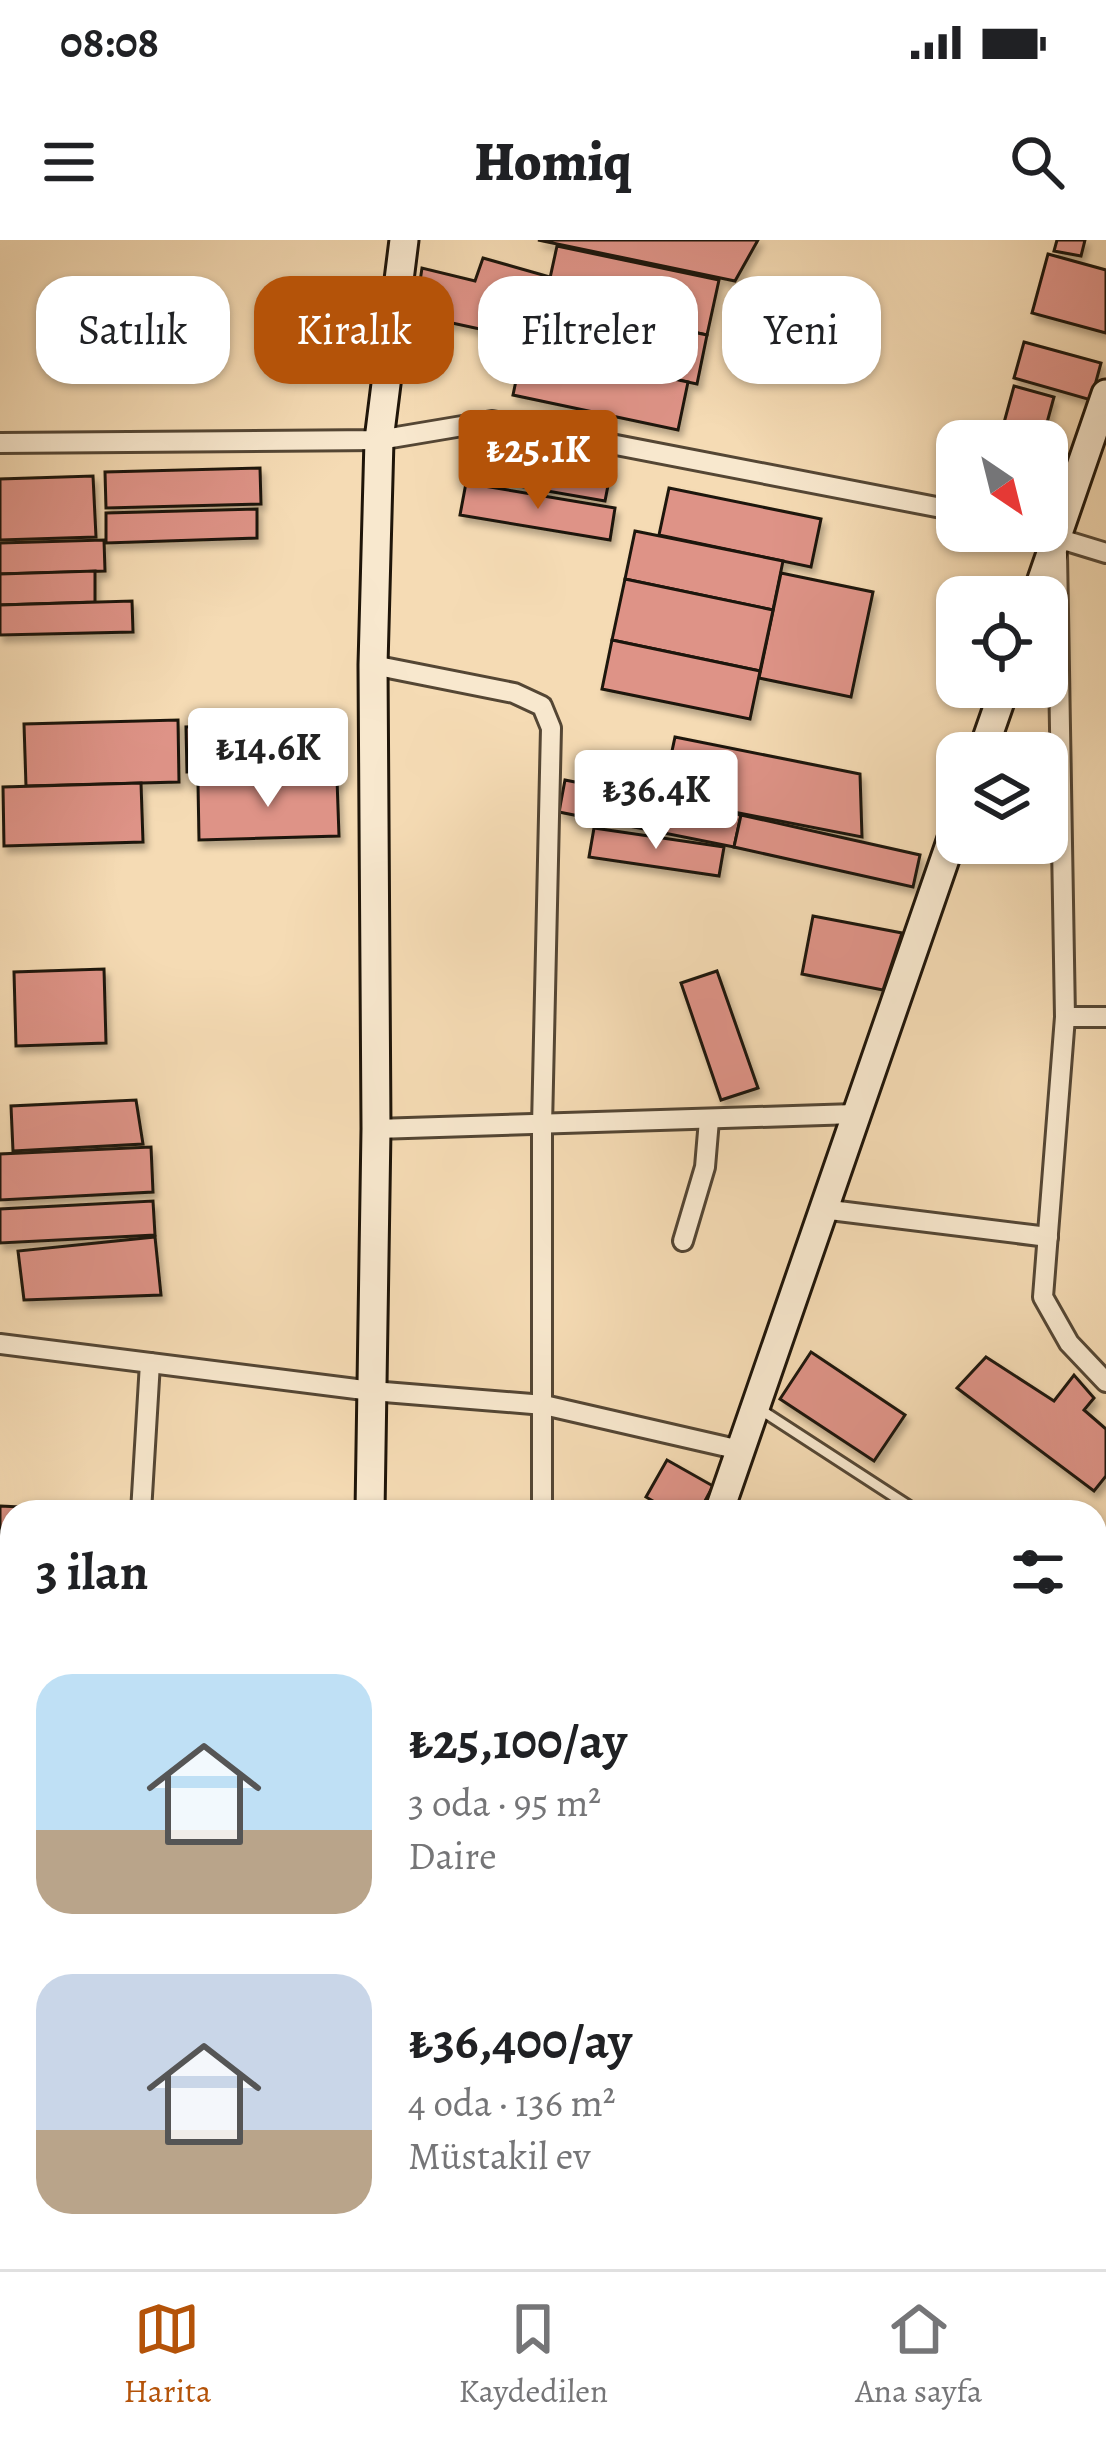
<!DOCTYPE html>
<html lang="tr">
<meta charset="utf-8">
<style>
:root{--surface:#fff;--page:#f2f2f2;--text:#202124;--muted:#757577;--line:#e0e0e0;--accent:#b45309}
body{margin:0;font-family:Alegreya,serif;background:var(--page);color:var(--text);height:100vh;display:flex;flex-direction:column;font-size:45px;white-space:nowrap}
*{box-sizing:border-box;margin:0}
p{font-size:39px;color:var(--muted)}
.icon{flex:none;width:66px;height:66px;fill:none;stroke:currentColor;stroke-width:2;stroke-linecap:round;stroke-linejoin:round}
.map{position:relative;flex:1;overflow:hidden}
.drawer{position:absolute;left:0px;top:1260px;width:1107px;height:771px;display:flex;flex-direction:column;background:var(--surface);border-radius:36px 36px 0 0;box-shadow:0 3px 9px #0004}
.drawer>*{flex:none}
.hud{position:absolute;left:36px;top:36px;width:1035px;height:108px;display:flex;gap:24px}
.needle{width:78px;rotate:145deg}
.controls{position:absolute;left:936px;top:180px;display:grid;gap:24px}
.controls a{display:grid;place-items:center;width:132px;height:132px;border-radius:24px;background:var(--surface);box-shadow:0 3px 9px #0004;font-size:60px}
.price{position:absolute;translate:-50% -102px;padding:0 27px;border-radius:12px;background:#fff;color:#222;font-size:39px;line-height:78px;filter:drop-shadow(0 3px 6px #0008)}
.price::after{content:'';position:absolute;left:50%;top:72px;width:36px;height:27px;margin-left:-18px;background:inherit;clip-path:polygon(0 0,100% 0,50% 100%)}
.price.on{background:var(--accent);color:#fff}
ul{padding:0;list-style:none}
li{display:flex;align-items:center;gap:36px;height:300px;padding:0 36px}
li span{display:grid;place-items:center;flex:none;width:336px;height:240px;border-radius:36px;color:#555}
li>.icon{margin-inline-start:auto}
span .icon{width:144px;height:144px;fill:#fffc;stroke-width:1}
li b{font-size:51px}
h2{display:flex;justify-content:space-between;align-items:center;height:144px;padding:0 36px;font-size:51px}
.tag{padding:0 42px;border-radius:36px;background:var(--surface);box-shadow:0 3px 9px #0004;font-size:42px;line-height:108px}
.tag.on{background:var(--accent);color:#fff}
.status{display:flex;justify-content:space-between;align-items:center;height:84px;padding:0 60px;background:var(--surface);direction:ltr}
.status svg{height:33px;fill:currentColor}
header{display:flex;justify-content:space-between;align-items:center;height:156px;padding:0 36px;background:var(--surface);font-size:54px;font-weight:800}
.menu{display:flex;justify-content:space-around;align-items:center;height:168px;border-top:3px solid var(--line);background:var(--surface);font-size:33px;color:var(--muted)}
.menu a{display:grid;justify-items:center;gap:6px}
.menu .on{color:var(--accent)}
.map>svg:first-child{display:block}
.building{fill:#de9387;stroke:#1f1509;stroke-width:3;filter:url(#shadow)}
.lines{fill:none;stroke-linecap:round;stroke-linejoin:round}
.lane-casing{stroke:#544634;stroke-width:15}
.street-casing{stroke:#544634;stroke-width:24}
.secondary-casing{stroke:#1f1509;stroke-width:33}
.lane{stroke:#f8e8ce;stroke-width:9}
.street{stroke:#f8e8ce;stroke-width:18}
.secondary{stroke:#f8e8ce;stroke-width:27}
</style>
<div class="status"><b>08:08</b><svg viewBox="0 0 49 12"><path d="M0 12V9h3v3zM5 12V6h3v6zM10 12V3h3v9zM15 12V0h3v12zM26 1h20v11H26zM47 4h2v5h-2z"/></svg></div>
<header><svg class="icon" aria-label="menu" viewBox="0 0 24 24"><path d="M4 6h16M4 12h16M4 18h16"/></svg>Homiq<svg class="icon" aria-label="search" viewBox="0 0 24 24"><circle cx="10" cy="10" r="6"/><path d="M15 15l6 6"/></svg></header>
<div class="map">
<svg width="1106" height="2029" viewBox="0 0 1106 2029">
<defs>
<filter id="shadow"><feDropShadow dx="3.5" dy="6" stdDeviation="3" flood-color="#0004"/></filter>
</defs>
<rect width="100%" height="100%" fill="#f5dbb4"/>
<filter id="stains"><feTurbulence type="fractalNoise" baseFrequency=".00167" numOctaves="4"/><feColorMatrix values="0 0 0 0 .2 0 0 0 0 .09 0 0 0 0 .02 0 0 0 .5 -.17"/></filter>
<radialGradient id="worn" r=".72"><stop offset=".6" stop-color="#630" stop-opacity="0"/><stop offset="1" stop-color="#630" stop-opacity=".3"/></radialGradient>
<!-- building -->
<g class="building">
<polygon points="538,0 758,0 735,41"/>
<polygon points="1057,0 1085,0 1081,16 1054,11"/>
<polygon points="557,6 719,40 707,95 545,61"/>
<polygon points="1048,14 1106,30 1106,93 1032,73"/>
<polygon points="483,18 550,37 531,100 415,75 422,28 475,41"/>
<polygon points="545,61 707,95 697,144 535,110"/>
<polygon points="1024,102 1101,123 1091,160 1014,138"/>
<polygon points="523,107 688,142 678,190 513,155"/>
<polygon points="1014,146 1054,157 1042,201 999,201"/>
<polygon points="473,207 611,230 605,261 467,237"/>
<polygon points="260,228 261,264 106,268 105,232"/>
<polygon points="93,236 96,297 0,300 0,239"/>
<polygon points="466,243 615,268 610,300 460,275"/>
<polygon points="669,248 821,279 811,327 659,295"/>
<polygon points="257,269 257,298 106,303 106,273"/>
<polygon points="635,291 783,321 773,370 625,339"/>
<polygon points="104,300 105,331 0,334 0,303"/>
<polygon points="95,331 95,362 0,365 0,334"/>
<polygon points="781,333 873,352 851,457 759,438"/>
<polygon points="625,339 773,370 760,431 612,400"/>
<polygon points="132,361 133,392 0,395 0,365"/>
<polygon points="612,400 760,431 750,479 602,449"/>
<polygon points="178,480 179,542 26,546 24,484"/>
<polygon points="287,484 289,529 187,532 186,487"/>
<polygon points="675,497 860,534 862,597 662,558"/>
<polygon points="337,539 339,596 199,600 198,543"/>
<polygon points="565,540 741,575 734,607 559,572"/>
<polygon points="141,543 143,602 4,606 3,547"/>
<polygon points="741,575 920,615 913,647 734,607"/>
<polygon points="594,588 724,607 719,636 589,617"/>
<polygon points="813,676 902,693 883,750 802,734"/>
<polygon points="104,729 106,803 16,806 14,732"/>
<polygon points="717,731 758,848 721,860 681,743"/>
<polygon points="136,860 143,904 13,911 11,866"/>
<polygon points="151,907 153,952 0,960 0,914"/>
<polygon points="153,961 155,995 0,1003 0,969"/>
<polygon points="155,997 161,1055 24,1060 18,1011"/>
<polygon points="811,1112 905,1175 874,1221 780,1159"/>
<polygon points="986,1117 1054,1161 1074,1135 1094,1158 1084,1170 1106,1189 1106,1236 1094,1251 957,1148"/>
<polygon points="667,1220 713,1246 699,1272 672,1272 646,1257"/>
<polygon points="0,1266 63,1269 63,1272 12,1272 12,1377 0,1377"/>
<polygon points="1095,1875 1106,1879 1106,1984 1095,2007"/>
<polygon points="997,2019 1089,2019 1085,2029 993,2029"/>
</g>
<g class="lines">
<!-- lane casing -->
<g class="lane-casing">
<polyline id="lane" points="761,1170 918,1272"/>
</g>
<!-- street casing -->
<g class="street-casing">
<g id="street">
<polyline points="0,203 379,200 492,181 957,271"/>
<polyline points="1034,291 1106,313"/>
<polyline points="1057,314 1065,777 1043,1057 1069,1103 1106,1142"/>
<polyline points="373,425 514,453 542,466 551,488 542,886 542,1272"/>
<polyline points="1065,777 1106,777"/>
<polyline points="376,889 855,874"/>
<polyline points="822,969 1048,997"/>
<polyline points="683,1001 705,927 709,880"/>
<polyline points="0,1104 372,1151 544,1165 740,1210"/>
<polyline points="141,1272 150,1123"/>
<polyline points="1095,1783 1106,1788"/>
<polyline points="935,2029 937,2019"/>
</g>
</g>
<!-- secondary casing -->
<g class="secondary-casing">
<g id="secondary">
<polyline points="1036,357 1106,154"/>
<polyline points="982,513 1005,447"/>
<polyline points="370,1272 376,889 373,425 379,200 404,0"/>
<polyline points="719,1272 957,584"/>
<polyline points="307,2029 309,2019"/>
<polyline points="482,2029 485,2019"/>
</g>
</g>
<!-- lane -->
<use href="#lane" class="lane"/>
<!-- street -->
<use href="#street" class="street"/>
<!-- secondary -->
<use href="#secondary" class="secondary"/>
</g>
<rect width="100%" height="100%" filter="url(#stains)"/>
<rect width="100%" height="100%" fill="url(#worn)"/>
</svg>
<div class="controls">
<a><svg class="needle" viewBox="-14 -14 28 28"><path d="M0-13l5 13h-10z" fill="#e53935"/><path d="M0 13l5-13h-10z" fill="#757577"/></svg></a>
<a><svg class="icon" aria-label="locate" viewBox="0 0 24 24"><circle cx="12" cy="12" r="6"/><path d="M12 2v4M12 18v4M2 12h4M18 12h4"/></svg></a>
<a><svg class="icon" aria-label="layers" viewBox="0 0 24 24"><path d="M12 4l9 5-9 5-9-5zM3 14l9 5 9-5"/></svg></a>
</div>
<b class="price on" style="left:538px;top:272px">₺25.1K</b>
<b class="price" style="left:268px;top:570px">₺14.6K</b>
<b class="price" style="left:656px;top:612px">₺36.4K</b>
<div class="hud">
<a class="tag">Satılık</a>
<a class="tag on">Kiralık</a>
<a class="tag">Filtreler</a>
<a class="tag">Yeni</a>
</div>
<section class="drawer">
<h2>3 ilan<svg class="icon" aria-label="filters" viewBox="0 0 24 24"><path d="M4 7h16M4 17h16"/><circle cx="9" cy="7" r="2"/><circle cx="15" cy="17" r="2"/></svg></h2>
<ul>
<li><span style="background:linear-gradient(#bfe0f5 65%,#b9a48a 0)"><svg class="icon" aria-label="home" viewBox="0 0 24 24"><path d="M3 11l9-7 9 7M6 9v11h12V9"/></svg></span><div><b>₺25,100/ay</b><p>3 oda · 95 m²</p><p>Daire</p></div></li>
<li><span style="background:linear-gradient(#c9d6e8 65%,#b9a48a 0)"><svg class="icon" aria-label="home" viewBox="0 0 24 24"><path d="M3 11l9-7 9 7M6 9v11h12V9"/></svg></span><div><b>₺36,400/ay</b><p>4 oda · 136 m²</p><p>Müstakil ev</p></div></li>
</ul>
</section>
</div>
<nav class="menu">
<a class="on"><svg class="icon" aria-label="map" viewBox="0 0 24 24"><path d="M3 6l6-2 6 2 6-2v14l-6 2-6-2-6 2zM9 4v14M15 6v14"/></svg>Harita</a>
<a><svg class="icon" aria-label="saved" viewBox="0 0 24 24"><path d="M7 4h10v16l-5-4-5 4z"/></svg>Kaydedilen</a>
<a><svg class="icon" aria-label="home" viewBox="0 0 24 24"><path d="M3 11l9-7 9 7M6 9v11h12V9"/></svg>Ana sayfa</a>
</nav>
